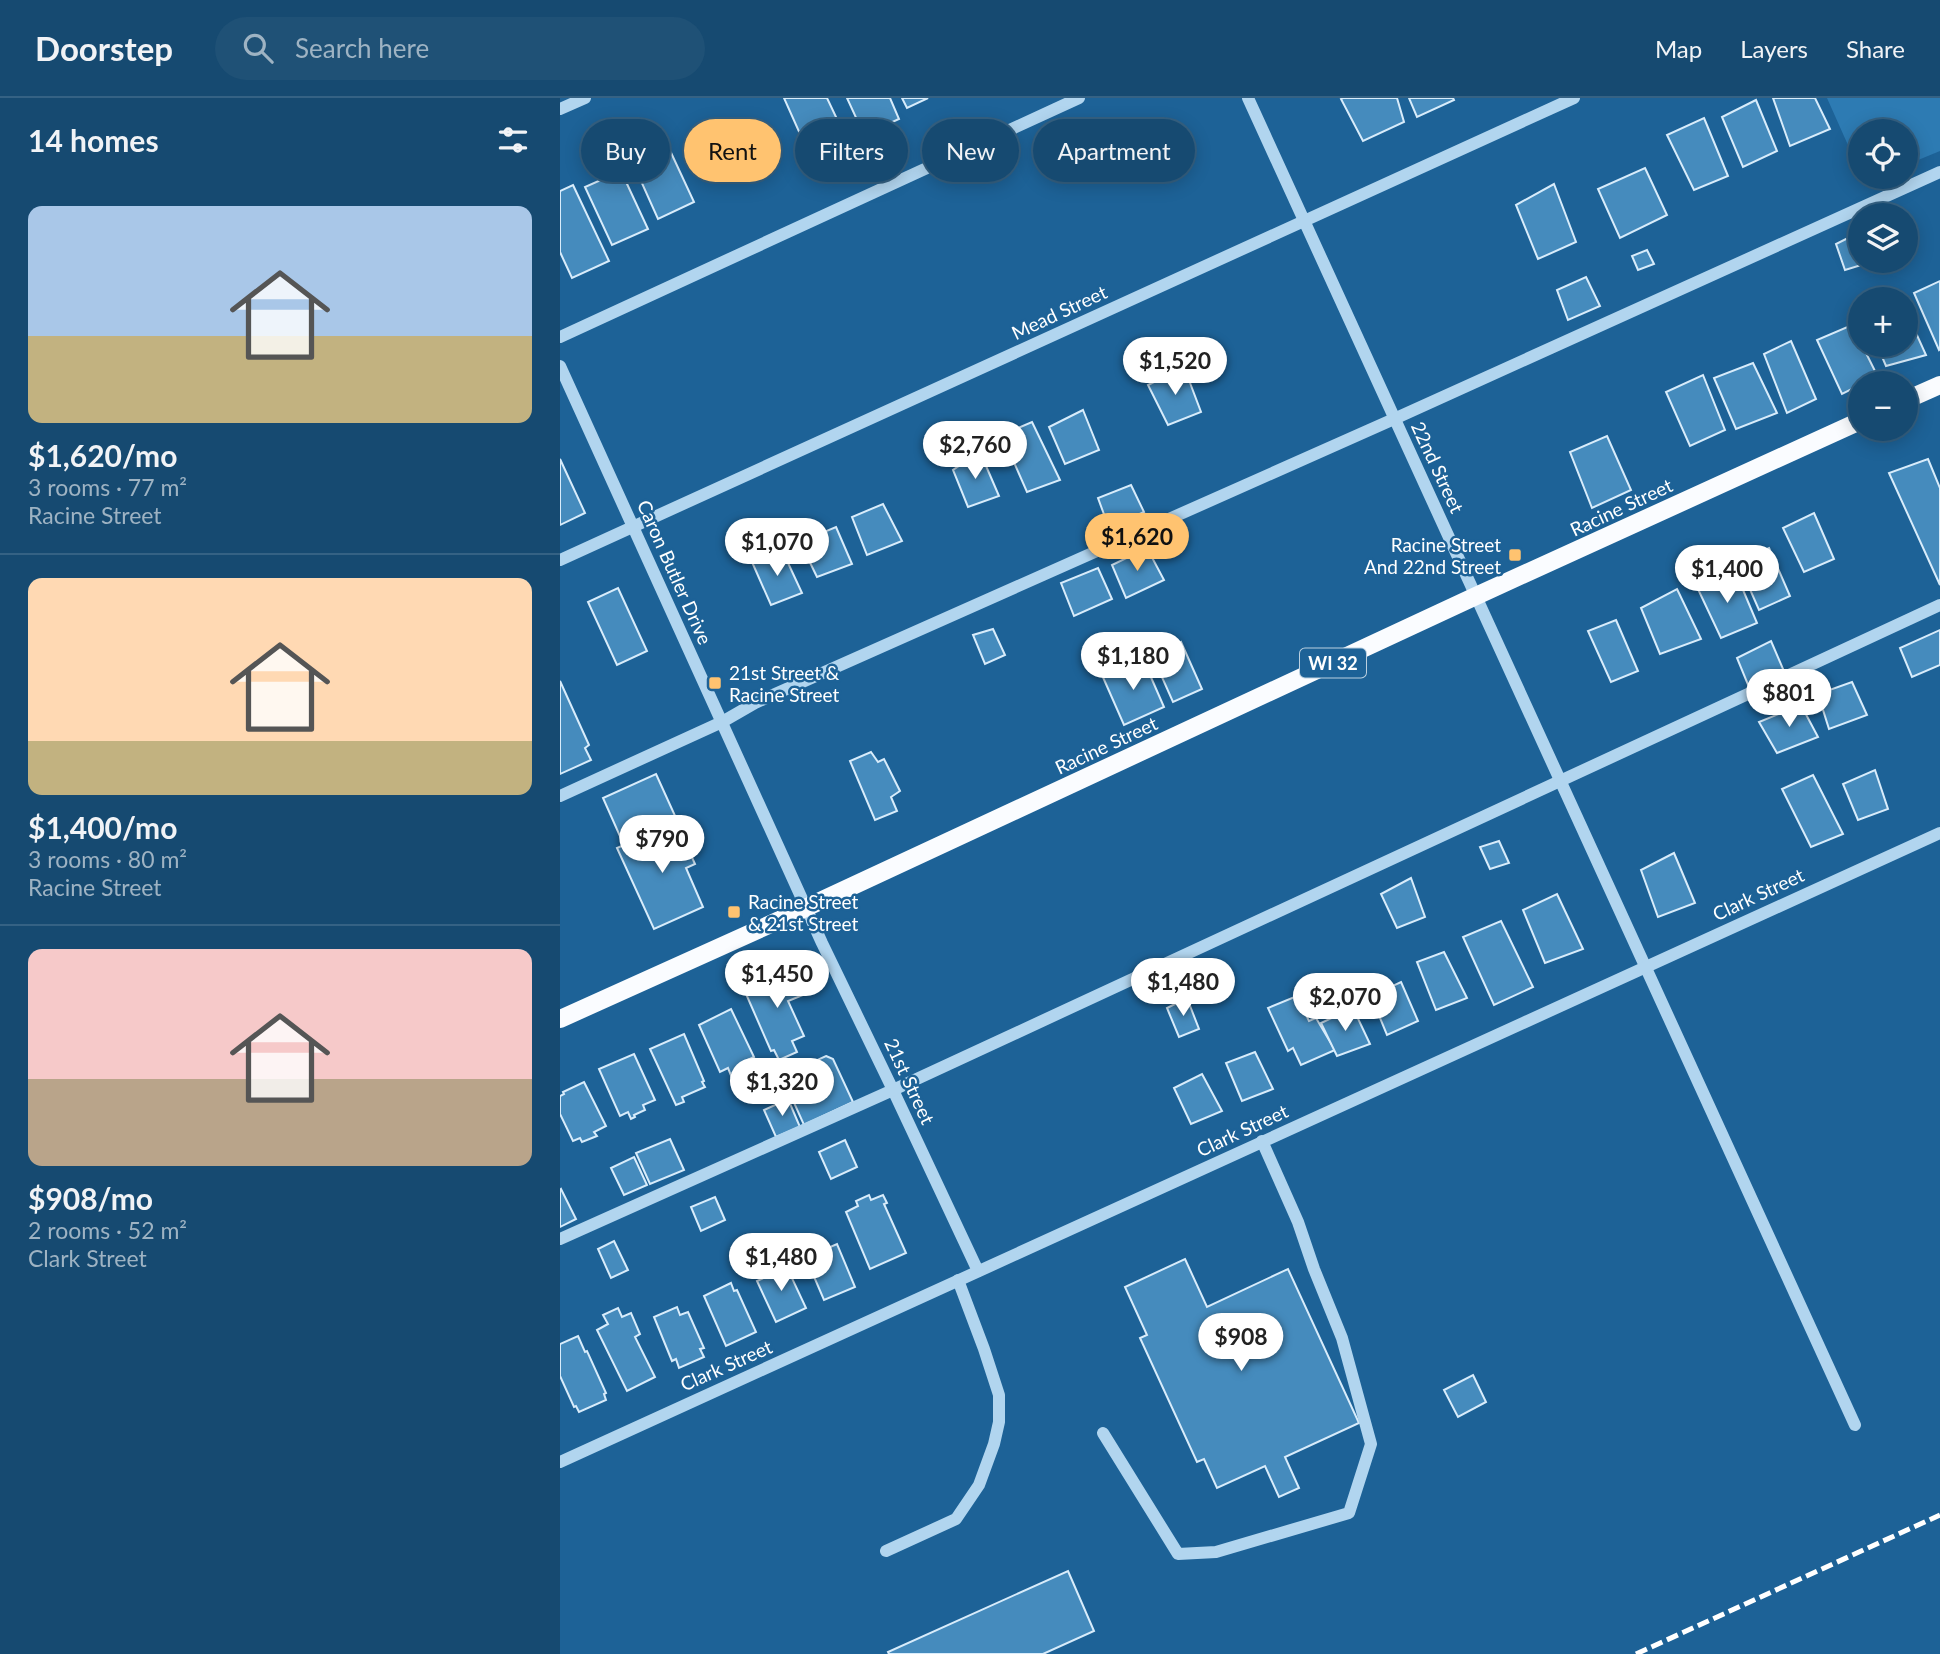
<!DOCTYPE html>
<meta charset="utf-8">
<style>
:root{--surface:#164a71;--page:#1f5176;--text:#f1f3f6;--muted:#9eb3c3;--line:#356284;--accent:#ffc370}
body{margin:0;font-family:Lato,sans-serif;background:var(--page);color:var(--text);height:100vh;display:flex;flex-direction:column;font-size:26px;white-space:nowrap}
*{box-sizing:border-box;margin:0}
p{font-size:23px;color:var(--muted)}
.icon{flex:none;width:38px;height:38px;fill:none;stroke:currentColor;stroke-width:2;stroke-linecap:round;stroke-linejoin:round}
.map{position:relative;flex:1;overflow:hidden}
.side{display:flex;flex-direction:column;background:var(--surface);width:560px}
.side>*{flex:none}
.top-card{position:absolute;left:21px;top:21px;width:665px;height:63px;display:flex;gap:14px}
.fabs{position:absolute;left:1288px;top:21px;display:grid;gap:14px}
.fabs a{display:grid;place-items:center;width:70px;height:70px;border-radius:50%;background:var(--surface);box-shadow:0 4px 18px #0003,0 0 0 2px var(--line);font-size:35px}
.price{position:absolute;translate:-50% -60px;padding:0 16px;border-radius:24px;background:#fff;color:#222;font-size:23px;line-height:46px;filter:drop-shadow(0 2px 4px #0008)}
.price::after{content:'';position:absolute;left:50%;top:42px;width:21px;height:16px;margin-left:-10px;background:inherit;clip-path:polygon(0 0,100% 0,50% 100%)}
.price.selected{background:var(--accent);color:#111}
ul{padding:0;list-style:none}
li{display:grid;align-content:center;gap:14px;height:371px;padding:0 28px}
li+li{border-top:2px solid var(--line)}
li span{display:grid;place-items:center;height:217px;border-radius:14px;color:#555}
li>.icon{margin-inline-start:auto}
span .icon{width:126px;height:126px;fill:#fffc;stroke-width:1}
li b{font-size:30px}
h2{display:flex;justify-content:space-between;align-items:center;height:84px;padding:0 28px;font-size:30px}
.chip{padding:0 24px;border-radius:32px;background:var(--surface);box-shadow:0 4px 18px #0003,0 0 0 2px var(--line);font-size:24px;line-height:63px}
.chip.selected{background:var(--accent);color:#111}
header{display:flex;align-items:center;gap:42px;box-sizing:border-box;height:98px;padding:0 35px;background:var(--surface);border-bottom:2px solid var(--line)}
header strong{font-size:33px}
nav{display:flex;gap:38px;margin-inline-start:auto;font-size:24px}
.search{width:490px;height:63px;background:var(--page);display:flex;align-items:center;gap:18px;box-sizing:border-box;padding:0 24px;border-radius:38px;color:var(--muted);font-size:26px}
main{display:flex;flex:1;min-height:0}
.map>svg:first-child{display:block}
.green{fill:#2d7bb3}
.building{fill:#458bbd;stroke:#d8ecfb;stroke-width:2}
.lines{fill:none;stroke-linecap:round;stroke-linejoin:round}
.minor{stroke:#b1d5ef;stroke-width:12}
.major{stroke:#fafcff;stroke-width:18}
.rail{stroke:#fff;stroke-width:5;stroke-dasharray:12 5;stroke-linecap:butt}
.poi-dot{fill:#ffc370;stroke:#1d6297;stroke-width:2.5}
.labels{text-anchor:middle;dominant-baseline:central;stroke-width:5;stroke-linejoin:round;paint-order:stroke}
.shield{fill:#1d6297;stroke:#bbd0e0;stroke-width:2}
.shield-label{font-size:18px;font-weight:bold;fill:#fff}
.street-label{font-size:19px;fill:#fff;stroke:#1d6297}
.poi-label{font-size:19px;fill:#fff;stroke:#1d6297;text-anchor:start}
</style>
<header>
<strong>Doorstep</strong>
<div class="search"><svg class="icon" aria-label="search" viewBox="0 0 24 24"><circle cx="10" cy="10" r="6"/><path d="M15 15l6 6"/></svg>Search here</div>
<nav><a>Map</a><a>Layers</a><a>Share</a></nav>
</header>
<main>
<section class="side">
<h2>14 homes<svg class="icon" aria-label="filters" viewBox="0 0 24 24"><path d="M4 7h16M4 17h16"/><circle cx="9" cy="7" r="2"/><circle cx="15" cy="17" r="2"/></svg></h2>
<ul>
<li><span style="background:linear-gradient(#a9c7e8 60%,#c2b280 0)"><svg class="icon" aria-label="home" viewBox="0 0 24 24"><path d="M3 11l9-7 9 7M6 9v11h12V9"/></svg></span><div><b>$1,620/mo</b><p>3 rooms · 77 m²</p><p>Racine Street</p></div></li>
<li><span style="background:linear-gradient(#ffd9b3 75%,#c2b280 0)"><svg class="icon" aria-label="home" viewBox="0 0 24 24"><path d="M3 11l9-7 9 7M6 9v11h12V9"/></svg></span><div><b>$1,400/mo</b><p>3 rooms · 80 m²</p><p>Racine Street</p></div></li>
<li><span style="background:linear-gradient(#f6c9c9 60%,#b9a48a 0)"><svg class="icon" aria-label="home" viewBox="0 0 24 24"><path d="M3 11l9-7 9 7M6 9v11h12V9"/></svg></span><div><b>$908/mo</b><p>2 rooms · 52 m²</p><p>Clark Street</p></div></li>
</ul>
</section>
<div class="map">
<svg width="1380" height="1556" viewBox="0 0 1380 1556">
<rect width="100%" height="100%" fill="#1d6297"/>
<!-- green -->
<polygon class="green" points="1267,0 1380,0 1380,53 1346,67 1346,33 1300,33 1300,74"/>
<!-- building -->
<g class="building">
<polygon points="224,0 267,0 286,40 249,56"/>
<polygon points="287,0 330,0 339,21 304,37"/>
<polygon points="342,0 368,0 347,10"/>
<polygon points="783,0 837,0 844,24 803,43 781,1"/>
<polygon points="849,0 893,0 894,2 857,19"/>
<polygon points="1213,0 1255,0 1270,31 1230,48"/>
<polygon points="1196,2 1217,53 1183,69 1162,19"/>
<polygon points="1144,20 1168,78 1134,92 1107,37"/>
<polygon points="107,46 134,104 98,121 72,63"/>
<polygon points="1085,70 1107,117 1060,140 1038,91"/>
<polygon points="61,73 88,131 52,147 25,89"/>
<polygon points="994,86 1016,144 978,161 956,107"/>
<polygon points="13,87 49,163 12,180 0,154 0,93"/>
<polygon points="1296,136 1300,146 1300,163 1307,163 1308,165 1285,172 1276,146"/>
<polygon points="1087,152 1094,166 1078,172 1072,158"/>
<polygon points="1026,179 1040,208 1008,222 997,192"/>
<polygon points="1380,183 1380,251 1379,252 1354,195"/>
<polygon points="1336,192 1341,201 1318,201"/>
<polygon points="1346,213 1366,257 1326,268 1317,247 1346,247"/>
<polygon points="1292,227 1300,247 1302,247 1318,279 1305,285 1300,285 1300,287 1282,296 1257,242"/>
<polygon points="1231,243 1256,301 1227,315 1204,256"/>
<polygon points="1193,265 1217,315 1176,331 1154,280"/>
<polygon points="624,269 641,314 608,327 588,287"/>
<polygon points="1143,277 1165,332 1130,348 1106,294"/>
<polygon points="523,312 539,352 505,366 489,329"/>
<polygon points="472,324 500,382 467,394 442,337"/>
<polygon points="1047,338 1071,392 1032,410 1010,354"/>
<polygon points="420,354 439,398 408,409 393,372"/>
<polygon points="0,361 25,415 0,427"/>
<polygon points="1368,361 1380,390 1380,487 1329,375"/>
<polygon points="571,387 584,414 549,430 538,400"/>
<polygon points="323,406 342,443 307,457 292,419"/>
<polygon points="1254,415 1274,461 1244,474 1223,430"/>
<polygon points="276,429 292,466 257,479 240,444"/>
<polygon points="587,450 604,482 566,500 552,467"/>
<polygon points="1209,450 1230,498 1199,512 1178,464"/>
<polygon points="222,452 242,495 211,507 192,464"/>
<polygon points="538,470 552,501 514,518 501,485"/>
<polygon points="1175,473 1197,525 1161,540 1137,489"/>
<polygon points="58,490 87,553 57,567 28,504"/>
<polygon points="1117,491 1141,541 1100,556 1081,510"/>
<polygon points="1056,522 1078,573 1051,584 1028,533"/>
<polygon points="433,531 445,557 425,566 413,537"/>
<polygon points="1380,532 1380,567 1352,579 1340,550"/>
<polygon points="1211,543 1226,578 1191,594 1177,560"/>
<polygon points="621,544 642,591 613,604 593,559"/>
<polygon points="583,561 604,609 564,627 542,577"/>
<polygon points="0,583 29,647 25,650 31,662 0,676"/>
<polygon points="1292,584 1307,617 1269,631 1258,596"/>
<polygon points="1241,607 1258,639 1217,655 1199,624"/>
<polygon points="311,654 318,664 324,661 340,693 331,699 337,713 315,722 290,663"/>
<polygon points="1315,672 1328,711 1298,722 1283,686"/>
<polygon points="96,676 116,720 63,745 43,700"/>
<polygon points="1253,677 1283,736 1251,749 1222,691"/>
<polygon points="116,724 135,766 126,770 143,809 94,831 57,750"/>
<polygon points="939,743 949,765 930,771 920,749"/>
<polygon points="1114,755 1135,805 1098,819 1081,772"/>
<polygon points="851,780 865,819 837,830 821,796"/>
<polygon points="997,796 1023,851 985,865 963,812"/>
<polygon points="941,823 973,889 934,907 903,839"/>
<polygon points="884,854 907,900 876,912 857,864"/>
<polygon points="230,868 243,897 228,903 244,938 232,943 237,954 219,962 214,952 211,953 183,889"/>
<polygon points="841,884 858,923 827,937 811,898"/>
<polygon points="737,898 749,923 756,920 775,952 741,967 733,950 728,953 708,910"/>
<polygon points="627,900 639,931 619,939 607,910"/>
<polygon points="793,910 810,946 777,958 761,925"/>
<polygon points="171,911 194,959 183,964 184,967 195,962 198,967 172,980 168,970 160,974 139,927"/>
<polygon points="124,936 144,983 142,984 145,989 122,999 124,1004 116,1007 90,951"/>
<polygon points="695,954 713,991 682,1003 666,965"/>
<polygon points="74,956 95,1002 83,1007 85,1012 74,1017 75,1019 71,1021 68,1014 60,1018 39,971"/>
<polygon points="266,958 273,961 293,1004 244,1027 222,978"/>
<polygon points="642,976 662,1013 631,1026 614,990"/>
<polygon points="24,984 46,1028 34,1034 37,1038 22,1044 20,1040 13,1043 0,1016 0,998 4,996 3,994"/>
<polygon points="228,1001 240,1029 216,1039 204,1012"/>
<polygon points="110,1041 124,1072 90,1086 76,1055"/>
<polygon points="285,1042 297,1069 271,1081 259,1054"/>
<polygon points="74,1059 87,1087 64,1097 51,1070"/>
<polygon points="1,1091 16,1121 0,1129 0,1092"/>
<polygon points="309,1097 311,1102 323,1097 327,1105 324,1106 346,1155 310,1171 286,1114 298,1108 296,1103"/>
<polygon points="155,1099 165,1122 141,1133 131,1109"/>
<polygon points="54,1143 68,1172 51,1180 38,1151"/>
<polygon points="264,1143 268,1150 277,1146 295,1189 264,1202 246,1160 257,1155 254,1147"/>
<polygon points="223,1161 246,1210 216,1224 197,1183 217,1174 213,1165"/>
<polygon points="625,1161 647,1209 728,1171 799,1325 725,1359 739,1390 719,1399 705,1368 657,1390 644,1361 637,1364 580,1240 587,1237 565,1189"/>
<polygon points="171,1185 174,1193 177,1192 196,1234 166,1248 144,1198"/>
<polygon points="117,1209 120,1217 128,1214 144,1250 140,1251 144,1259 119,1270 116,1261 112,1263 94,1219"/>
<polygon points="58,1210 62,1219 71,1215 80,1236 75,1239 95,1279 67,1293 37,1232 48,1226 43,1217"/>
<polygon points="18,1238 25,1254 27,1253 46,1295 44,1296 46,1302 19,1314 16,1308 14,1309 0,1278 0,1246"/>
<polygon points="913,1277 926,1304 898,1319 884,1292"/>
<polygon points="508,1473 534,1533 483,1556 329,1556 328,1554"/>
</g>
<g class="lines">
<!-- minor -->
<g class="minor">
<polyline points="688,0 1295,1327"/>
<polyline points="0,11 25,0"/>
<polyline points="0,239 519,0"/>
<polyline points="0,268 262,845 333,992 418,1173"/>
<polyline points="0,462 1014,0"/>
<polyline points="0,698 162,624 195,605 834,321 1380,74"/>
<polyline points="0,1141 333,992 1380,507"/>
<polyline points="543,1335 618,1456 656,1454 789,1415 811,1346 782,1240 754,1171 738,1124 702,1043"/>
<polyline points="0,1364 1380,735"/>
<polyline points="326,1453 396,1421 419,1387 434,1346 439,1324 439,1297 424,1251 398,1182"/>
</g>
<!-- major -->
<g class="major">
<polyline points="1346,302 1380,287"/>
<polyline points="0,921 213,825 916,498 1300,323"/>
</g>
<!-- rail -->
<polyline class="rail" points="1076,1556 1380,1417"/>
</g>
<!-- markers -->
<g class="poi-dot">
<rect x="948" y="450" width="14" height="14" rx="3.5"/>
<rect x="148" y="578" width="14" height="14" rx="3.5"/>
<rect x="167" y="807" width="14" height="14" rx="3.5"/>
</g>
<g class="labels">
<!-- shield labels -->
<rect class="shield" x="740" y="550.5" width="66" height="29" rx="5"/>
<g class="shield-label">
<text x="773" y="565">WI 32</text>
</g>
<!-- street labels -->
<g class="street-label">
<text transform="translate(499 214) rotate(-25)">Mead Street</text>
<text transform="translate(878 369) rotate(65)">22nd Street</text>
<text transform="translate(1061 409) rotate(-25)">Racine Street</text>
<text transform="translate(115 474) rotate(66)">Caron Butler Drive</text>
<text transform="translate(546 647) rotate(-25)">Racine Street</text>
<text transform="translate(1198 796) rotate(-25)">Clark Street</text>
<text transform="translate(350 983) rotate(65)">21st Street</text>
<text transform="translate(682 1032) rotate(-25)">Clark Street</text>
<text transform="translate(166 1267) rotate(-24)">Clark Street</text>
</g>
<!-- poi labels -->
<g class="poi-label">
<text x="941" y="446" text-anchor="end">Racine Street<tspan x="941" dy="22">And 22nd Street</tspan></text>
<text x="169" y="574">21st Street &amp;<tspan x="169" dy="22">Racine Street</tspan></text>
<text x="188" y="803">Racine Street<tspan x="188" dy="22">&amp; 21st Street</tspan></text>
</g>
</g>
</svg>
<div class="fabs">
<a><svg class="icon" aria-label="locate" viewBox="0 0 24 24"><circle cx="12" cy="12" r="6"/><path d="M12 2v4M12 18v4M2 12h4M18 12h4"/></svg></a>
<a><svg class="icon" aria-label="layers" viewBox="0 0 24 24"><path d="M12 4l9 5-9 5-9-5zM3 14l9 5 9-5"/></svg></a>
<a>+</a>
<a>−</a>
</div>
<b class="price" style="left:615px;top:299px">$1,520</b>
<b class="price" style="left:415px;top:383px">$2,760</b>
<b class="price selected" style="left:577px;top:475px">$1,620</b>
<b class="price" style="left:217px;top:480px">$1,070</b>
<b class="price" style="left:1167px;top:507px">$1,400</b>
<b class="price" style="left:573px;top:594px">$1,180</b>
<b class="price" style="left:1229px;top:631px">$801</b>
<b class="price" style="left:102px;top:777px">$790</b>
<b class="price" style="left:217px;top:912px">$1,450</b>
<b class="price" style="left:623px;top:920px">$1,480</b>
<b class="price" style="left:785px;top:935px">$2,070</b>
<b class="price" style="left:222px;top:1020px">$1,320</b>
<b class="price" style="left:221px;top:1195px">$1,480</b>
<b class="price" style="left:681px;top:1275px">$908</b>
<div class="top-card">
<a class="chip">Buy</a>
<a class="chip selected">Rent</a>
<a class="chip">Filters</a>
<a class="chip">New</a>
<a class="chip">Apartment</a>
</div>
</div>
</main>
